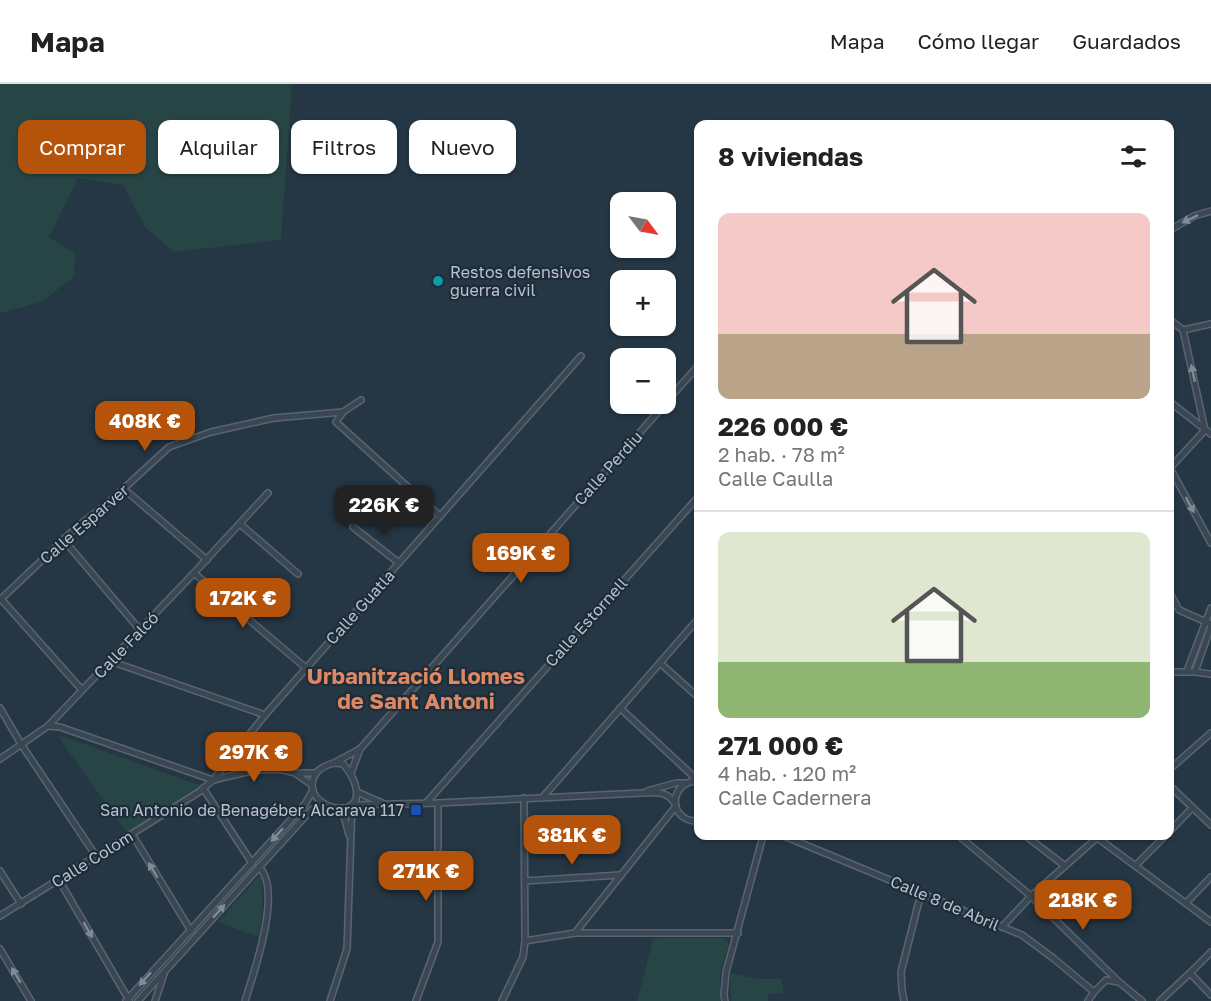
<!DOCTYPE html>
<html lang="es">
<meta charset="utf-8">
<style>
:root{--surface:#fff;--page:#f6f6f6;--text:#222;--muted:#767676;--line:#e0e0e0;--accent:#b45309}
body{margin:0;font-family:"Golos Text",sans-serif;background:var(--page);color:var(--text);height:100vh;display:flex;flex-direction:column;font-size:22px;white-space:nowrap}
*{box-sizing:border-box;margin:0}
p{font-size:20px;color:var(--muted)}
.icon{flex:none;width:33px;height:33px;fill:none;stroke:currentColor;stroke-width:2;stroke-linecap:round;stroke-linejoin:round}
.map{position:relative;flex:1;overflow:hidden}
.drawer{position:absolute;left:694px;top:36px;width:480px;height:720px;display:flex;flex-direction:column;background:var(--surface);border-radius:12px;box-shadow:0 2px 4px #0004}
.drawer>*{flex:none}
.hud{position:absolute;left:18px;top:36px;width:570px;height:54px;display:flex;gap:12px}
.needle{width:39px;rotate:122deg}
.buttons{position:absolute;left:610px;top:108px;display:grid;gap:12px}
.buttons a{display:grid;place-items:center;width:66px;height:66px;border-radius:12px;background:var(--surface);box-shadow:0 2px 4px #0004;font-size:30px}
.price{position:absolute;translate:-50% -51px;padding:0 14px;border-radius:12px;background:var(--accent);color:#fff;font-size:20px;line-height:39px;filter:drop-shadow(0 2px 3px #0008)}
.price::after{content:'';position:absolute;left:50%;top:36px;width:18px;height:14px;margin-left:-9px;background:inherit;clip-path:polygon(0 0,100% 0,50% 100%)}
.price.active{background:#222;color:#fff}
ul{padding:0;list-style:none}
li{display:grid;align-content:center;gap:12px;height:318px;padding:0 24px}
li+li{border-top:2px solid var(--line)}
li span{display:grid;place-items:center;height:186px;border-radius:12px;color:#555}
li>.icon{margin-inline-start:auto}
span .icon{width:108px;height:108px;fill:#fffc;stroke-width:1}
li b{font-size:26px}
h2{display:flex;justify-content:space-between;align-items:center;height:72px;padding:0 24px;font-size:26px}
.chip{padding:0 21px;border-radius:12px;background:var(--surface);box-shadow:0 2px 4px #0004;font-size:21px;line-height:54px}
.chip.active{background:var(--accent);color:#fff}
header{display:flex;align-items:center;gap:36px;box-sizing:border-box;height:84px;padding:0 30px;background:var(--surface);border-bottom:2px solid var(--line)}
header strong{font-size:28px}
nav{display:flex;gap:33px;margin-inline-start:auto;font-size:21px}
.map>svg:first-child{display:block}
.green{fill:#274545}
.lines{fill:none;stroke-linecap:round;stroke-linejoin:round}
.minor-casing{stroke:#586571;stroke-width:8}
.minor{stroke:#3a4753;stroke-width:5}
.oneway{fill:#7f8b96}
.culture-dot{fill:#0f9aa8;stroke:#1e2c39;stroke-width:2}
.transit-dot{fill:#1a4fb4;stroke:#1e2c39;stroke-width:2}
.labels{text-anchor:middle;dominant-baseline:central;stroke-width:4.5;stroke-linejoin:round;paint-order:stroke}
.poi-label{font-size:16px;fill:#b7c2cd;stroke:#1e2c39;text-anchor:start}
.street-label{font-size:16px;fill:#b7c2cd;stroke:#1e2c39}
.district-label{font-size:22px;font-weight:bold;fill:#dc8963;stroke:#1e2c39}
</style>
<header>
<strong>Mapa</strong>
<nav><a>Mapa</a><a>Cómo llegar</a><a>Guardados</a></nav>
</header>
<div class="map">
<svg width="1211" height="917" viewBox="0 0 1211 917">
<rect width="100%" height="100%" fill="#253644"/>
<!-- green -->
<g class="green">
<polygon points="0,0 292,0 281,156 174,168 145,143 123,101 78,94 49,153 75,170 74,193 41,218 0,229"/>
<polygon points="60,652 65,653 202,702 198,706 128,750 60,655"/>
<path d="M259 792 261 793C264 813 262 832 259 853L218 838Z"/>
<path d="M661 854H724L728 857C729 866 723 876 721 886 719 897 720 907 720 917H637L653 855Z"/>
<polygon points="730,889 760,895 781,895 784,909 768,910 768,917 731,917"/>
</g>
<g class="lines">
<!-- minor casing -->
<g class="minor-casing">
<g id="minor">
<polyline points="1170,146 1194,132 1211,127"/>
<polyline points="1170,236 1183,246 1205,346"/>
<polyline points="1183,246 1211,240"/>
<polyline points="361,316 343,328 336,338 440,432"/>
<polyline points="666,318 699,281"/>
<polyline points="1170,318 1211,350"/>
<polyline points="1170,384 1211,459"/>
<polyline points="1170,384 1205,346"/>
<polyline points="124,405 207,476"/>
<polyline points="240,440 298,490"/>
<polyline points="353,443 399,479"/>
<polyline points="63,455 140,546"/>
<polyline points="194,489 306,584"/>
<polyline points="1170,509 1179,526 1211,540"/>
<polyline points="1,515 82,606"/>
<polyline points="0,516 78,442 108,419 169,363 211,348 274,334 343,328"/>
<polyline points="110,577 265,631"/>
<polyline points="660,579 699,614"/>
<polyline points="1187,587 1211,524"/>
<polyline points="1170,588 1195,588 1211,590"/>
<polyline points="1195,588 1211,542"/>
<polyline points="0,624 21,660 96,772"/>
<polyline points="620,624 692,691 694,697"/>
<polyline points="48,642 60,643 213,696"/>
<polyline points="360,665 665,320"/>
<polyline points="0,675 48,642 194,489 268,409"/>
<path d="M334 679 343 680C349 687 352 691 355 700 367 738 311 726 312 701 313 687 323 682 334 679Z"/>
<polyline points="334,679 360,665 351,689"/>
<polyline points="1170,685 1211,649"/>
<path d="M213 696C240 690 268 680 295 689"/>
<path d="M699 697C668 696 667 739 699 737"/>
<polyline points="312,701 295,689 316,689"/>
<polyline points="1170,702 1211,741"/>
<polyline points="203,704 252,779"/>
<polyline points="647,707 676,699 686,699"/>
<polyline points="357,708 382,719"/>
<polyline points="543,713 699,534"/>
<polyline points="426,719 699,412"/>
<path d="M353 721 438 719 642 709C656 709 667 706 675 720"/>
<polyline points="342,724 349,751"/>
<polyline points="1170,747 1192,724"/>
<polyline points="132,750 191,847"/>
<polyline points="784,752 1022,851 1053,874 1094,908"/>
<polyline points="959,752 1031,812 1119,898"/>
<polyline points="1026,752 1065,782"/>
<polyline points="1095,752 1211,838"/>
<polyline points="1136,781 1165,752"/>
<polyline points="0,787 21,820"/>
<polyline points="59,796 129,916"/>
<polyline points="525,797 620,791"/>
<polyline points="1186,819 1211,793"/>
<polyline points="0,832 199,708 213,696 265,631 581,272"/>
<polyline points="1002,843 1031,812 1099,752"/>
<polyline points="575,849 676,722"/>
<polyline points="525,857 575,849 738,849"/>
<polyline points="0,865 31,917"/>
<polyline points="1190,889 1211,911"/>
<polyline points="126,917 305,720 313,706"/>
<polyline points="138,917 311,726 324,720"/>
<polyline points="155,917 164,890"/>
<path d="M245 917C254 888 283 806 259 783"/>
<polyline points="330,917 347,865 352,721"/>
<polyline points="416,917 438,858 438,719"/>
<polyline points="502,917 523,873 525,857 524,714"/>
<polyline points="725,917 724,911 726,888 763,752"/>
<polyline points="904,917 902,906 901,888 921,809"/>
<polyline points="1088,917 1094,908 1106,896 1119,898 1142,917"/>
<polyline points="1160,917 1190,889 1211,868"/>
</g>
</g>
<!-- minor -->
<use href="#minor" class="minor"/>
</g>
<!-- one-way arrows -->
<defs><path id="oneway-solid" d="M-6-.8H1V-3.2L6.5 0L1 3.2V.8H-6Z" transform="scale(1.5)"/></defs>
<g class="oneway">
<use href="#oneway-solid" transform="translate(1190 135) rotate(154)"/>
<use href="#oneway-solid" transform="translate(1193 289) rotate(-102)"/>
<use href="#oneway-solid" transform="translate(1190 421) rotate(62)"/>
<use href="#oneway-solid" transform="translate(277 751) rotate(132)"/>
<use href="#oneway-solid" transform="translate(153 786) rotate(-121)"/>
<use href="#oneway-solid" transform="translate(219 827) rotate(-48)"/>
<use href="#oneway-solid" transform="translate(88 846) rotate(60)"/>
<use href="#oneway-solid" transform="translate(16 891) rotate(-121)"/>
<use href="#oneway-solid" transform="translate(145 895) rotate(132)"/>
</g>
<!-- markers -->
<circle class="culture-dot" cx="438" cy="197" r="6"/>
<rect class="transit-dot" x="410" y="720" width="12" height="12" rx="3"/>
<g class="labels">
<!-- poi labels -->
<g class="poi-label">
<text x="450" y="188">Restos defensivos<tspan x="450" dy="18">guerra civil</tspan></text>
<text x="404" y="726" text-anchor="end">San Antonio de Benagéber, Alcarava 117</text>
</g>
<!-- street labels -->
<g class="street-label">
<text transform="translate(608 384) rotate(-48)">Calle Perdiu</text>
<text transform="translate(84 440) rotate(-41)">Calle Esparver</text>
<text transform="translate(360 523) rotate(-48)">Calle Guatla</text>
<text transform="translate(586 538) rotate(-48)">Calle Estornell</text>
<text transform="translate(126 561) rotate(-46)">Calle Falcó</text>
<text transform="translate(92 775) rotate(-32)">Calle Colom</text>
<text transform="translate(945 819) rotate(23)">Calle 8 de Abril</text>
</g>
<!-- district labels -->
<g class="district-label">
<text x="416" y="591">Urbanització Llomes<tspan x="416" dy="25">de Sant Antoni</tspan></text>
</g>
</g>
</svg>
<div class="buttons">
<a><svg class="needle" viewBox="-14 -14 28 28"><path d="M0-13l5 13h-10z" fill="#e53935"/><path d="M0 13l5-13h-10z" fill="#767676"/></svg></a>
<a>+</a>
<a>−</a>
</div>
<b class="price" style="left:145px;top:368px">408K €</b>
<b class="price active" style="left:384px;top:452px">226K €</b>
<b class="price" style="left:521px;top:500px">169K €</b>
<b class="price" style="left:243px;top:545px">172K €</b>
<b class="price" style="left:254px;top:699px">297K €</b>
<b class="price" style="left:572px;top:782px">381K €</b>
<b class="price" style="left:426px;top:818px">271K €</b>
<b class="price" style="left:1083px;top:847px">218K €</b>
<div class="hud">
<a class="chip active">Comprar</a>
<a class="chip">Alquilar</a>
<a class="chip">Filtros</a>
<a class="chip">Nuevo</a>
</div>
<section class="drawer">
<h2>8 viviendas<svg class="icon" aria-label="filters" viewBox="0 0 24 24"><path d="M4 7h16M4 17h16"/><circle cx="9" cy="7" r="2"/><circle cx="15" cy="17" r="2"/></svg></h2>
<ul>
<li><span style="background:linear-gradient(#f6c9c9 65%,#b9a48a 0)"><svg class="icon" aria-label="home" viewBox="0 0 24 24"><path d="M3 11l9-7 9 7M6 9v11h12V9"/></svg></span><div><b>226 000 €</b><p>2 hab. · 78 m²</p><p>Calle Caulla</p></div></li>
<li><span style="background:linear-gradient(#dfe7d0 70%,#8fb573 0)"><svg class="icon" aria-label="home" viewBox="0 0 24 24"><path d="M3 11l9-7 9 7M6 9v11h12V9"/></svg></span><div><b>271 000 €</b><p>4 hab. · 120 m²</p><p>Calle Cadernera</p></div></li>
</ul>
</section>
</div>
